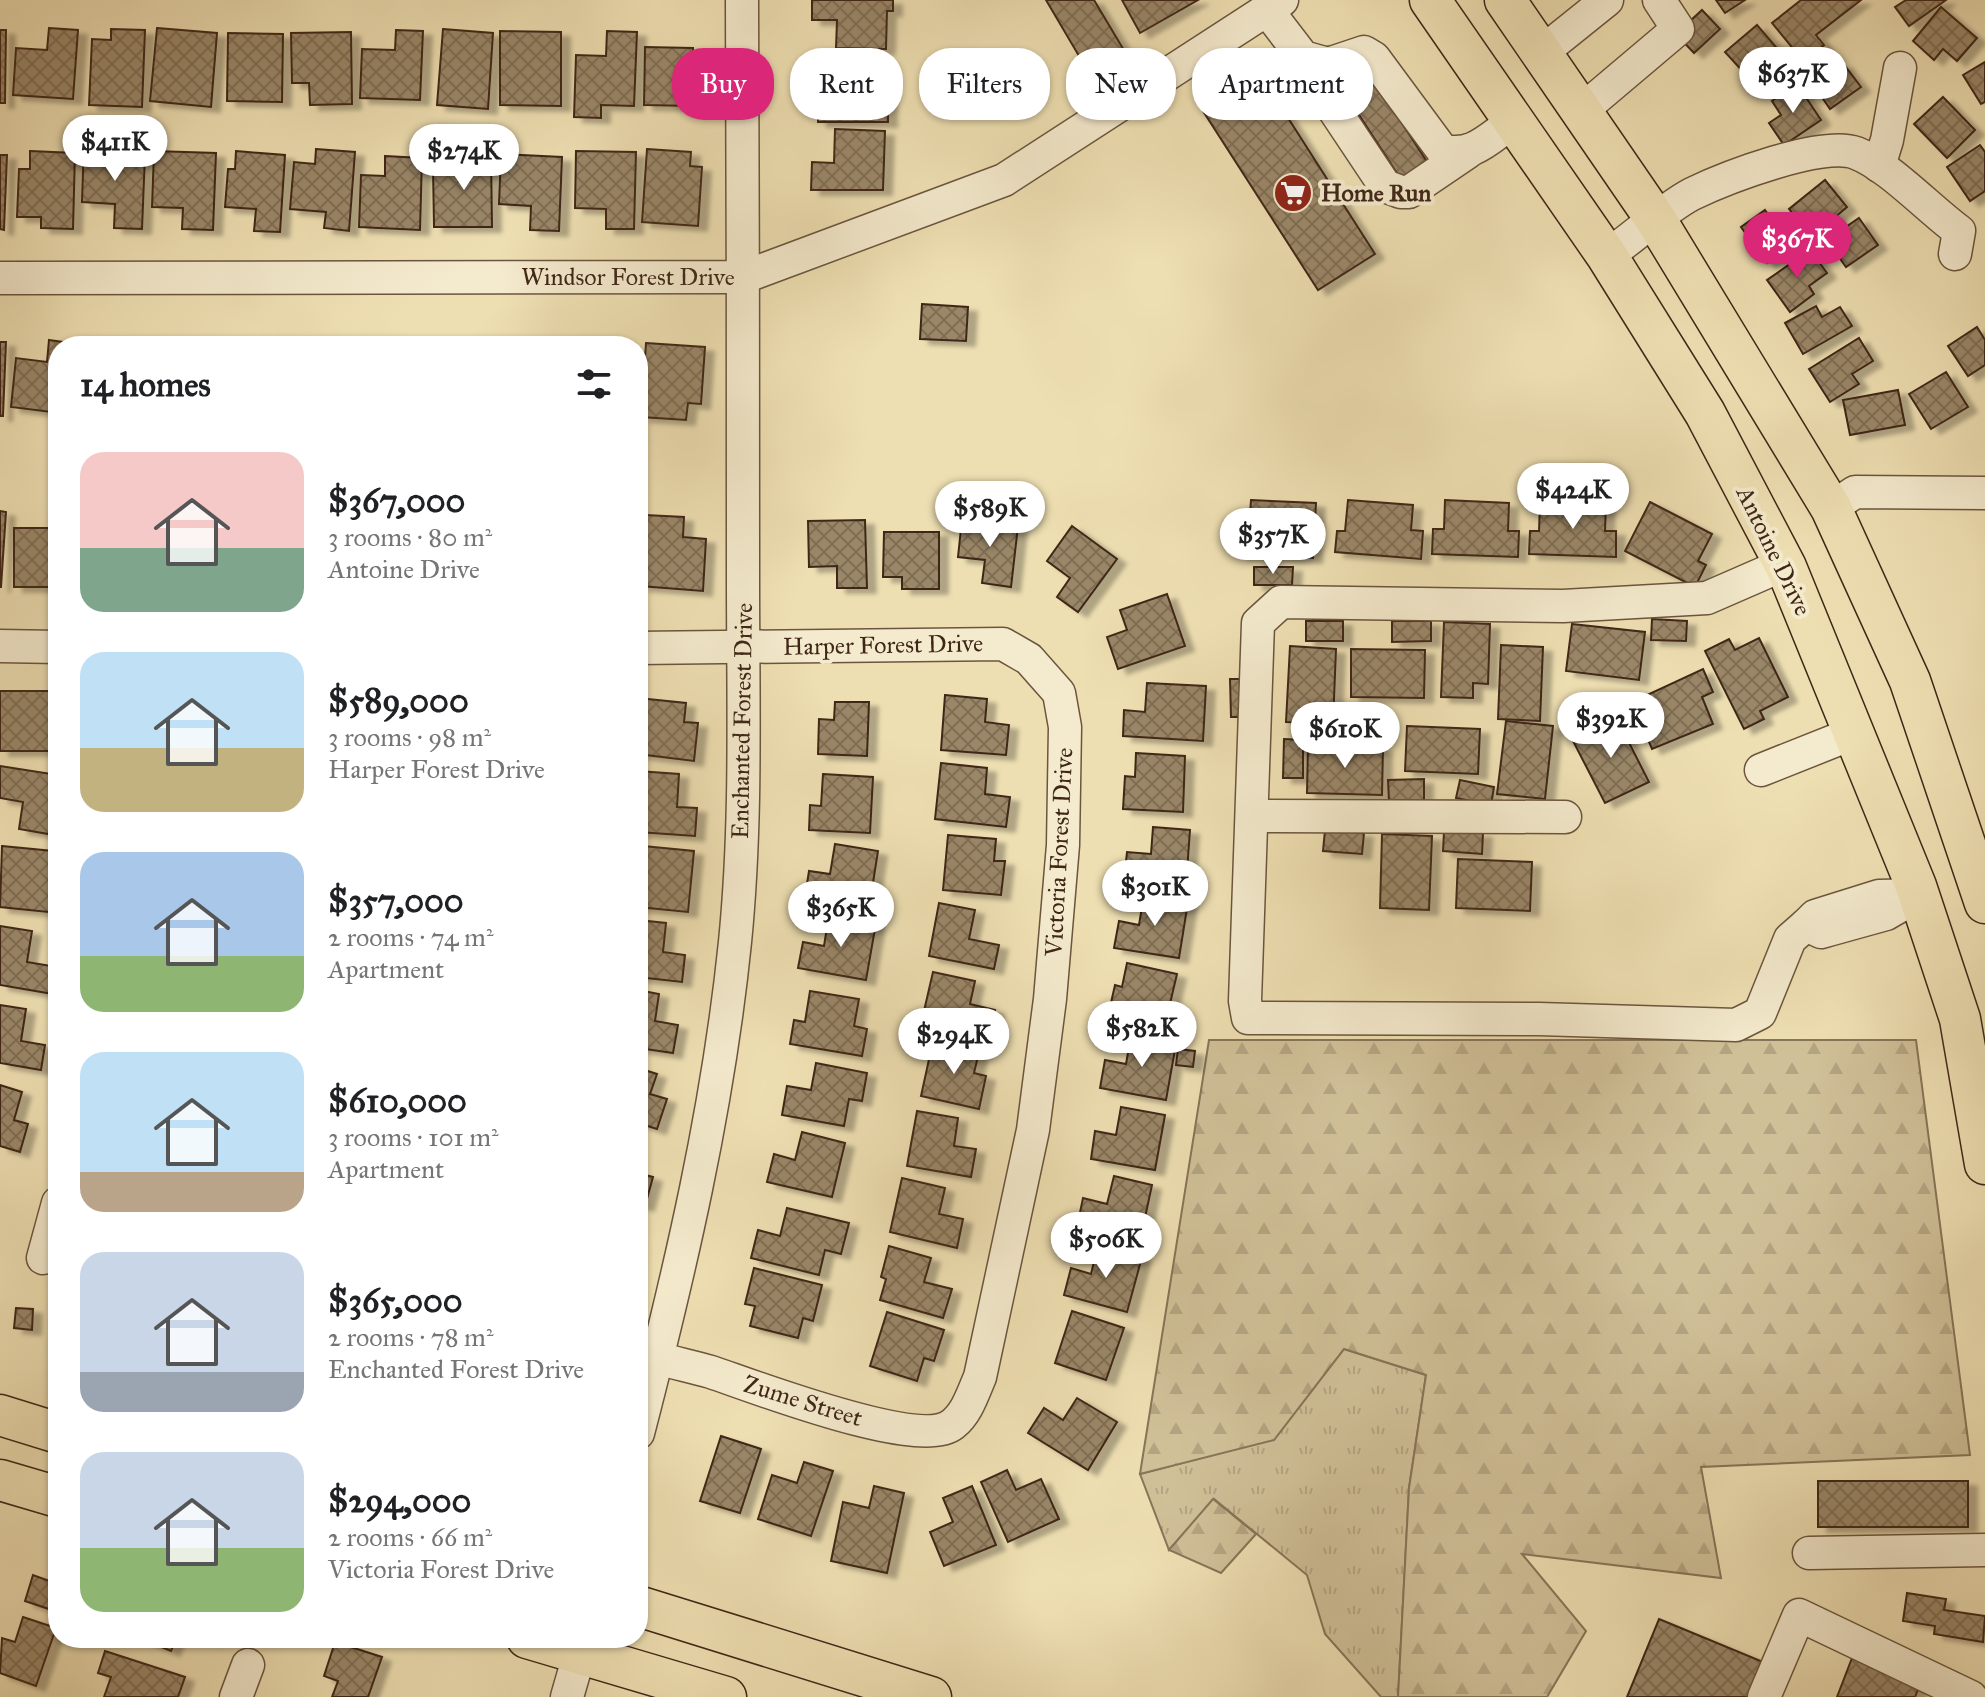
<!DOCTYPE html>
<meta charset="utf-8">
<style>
:root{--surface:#fff;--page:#f2f2f2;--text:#202124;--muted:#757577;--accent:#db2777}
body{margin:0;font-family:"IM FELL Great Primer",serif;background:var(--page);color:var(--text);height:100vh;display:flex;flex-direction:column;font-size:30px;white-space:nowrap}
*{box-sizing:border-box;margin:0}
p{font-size:26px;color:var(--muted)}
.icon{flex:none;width:44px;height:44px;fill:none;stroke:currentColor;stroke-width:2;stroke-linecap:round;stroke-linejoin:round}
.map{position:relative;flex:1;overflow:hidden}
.panel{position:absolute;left:48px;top:336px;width:600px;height:1312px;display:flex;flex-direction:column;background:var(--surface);border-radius:32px;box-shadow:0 2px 6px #0004}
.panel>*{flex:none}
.banner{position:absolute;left:672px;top:48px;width:760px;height:72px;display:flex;gap:16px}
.price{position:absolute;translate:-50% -68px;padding:0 18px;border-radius:28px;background:#fff;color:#222;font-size:26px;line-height:52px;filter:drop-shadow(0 2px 4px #0008)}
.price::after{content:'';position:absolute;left:50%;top:48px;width:24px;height:18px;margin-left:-12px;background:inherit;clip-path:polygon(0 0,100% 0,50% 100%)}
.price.selected{background:var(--accent);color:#fff}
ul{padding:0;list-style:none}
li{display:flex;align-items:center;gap:24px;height:200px;padding:0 32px}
li span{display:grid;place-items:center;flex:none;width:224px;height:160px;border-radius:24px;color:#555}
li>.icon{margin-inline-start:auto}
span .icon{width:96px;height:96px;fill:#fffc;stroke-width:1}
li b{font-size:34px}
h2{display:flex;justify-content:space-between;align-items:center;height:96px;padding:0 32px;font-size:34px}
.chip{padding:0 28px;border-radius:32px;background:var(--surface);box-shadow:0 2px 6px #0004;font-size:28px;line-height:72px}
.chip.selected{background:var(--accent);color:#fff}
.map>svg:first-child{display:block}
.grass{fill:url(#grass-tufts);stroke:#887458;stroke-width:2}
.forest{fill:url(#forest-firs);stroke:#887458;stroke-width:2}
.building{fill:url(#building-cross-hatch);stroke:#3f2718;stroke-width:2;filter:url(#shadow)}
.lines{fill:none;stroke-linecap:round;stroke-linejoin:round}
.minor-casing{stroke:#6b553e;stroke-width:35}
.major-casing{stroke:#3f2718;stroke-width:43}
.minor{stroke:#f4eacd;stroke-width:32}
.major{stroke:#eedfb2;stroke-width:40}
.labels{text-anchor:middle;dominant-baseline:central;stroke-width:8;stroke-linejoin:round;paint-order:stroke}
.poi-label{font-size:24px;font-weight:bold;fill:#3f2718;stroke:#f4eacd;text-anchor:start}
.street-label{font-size:24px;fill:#3f2718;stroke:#f4eacd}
</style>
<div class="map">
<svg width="1985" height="1697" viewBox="0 0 1985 1697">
<defs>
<pattern id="grass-tufts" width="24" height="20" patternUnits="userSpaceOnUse" patternTransform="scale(2)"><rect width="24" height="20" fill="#d0c098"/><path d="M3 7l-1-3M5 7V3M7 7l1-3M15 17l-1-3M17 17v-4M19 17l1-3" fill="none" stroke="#b4a582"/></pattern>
<pattern id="forest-firs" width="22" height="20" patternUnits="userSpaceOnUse" patternTransform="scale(2)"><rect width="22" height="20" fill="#d0c098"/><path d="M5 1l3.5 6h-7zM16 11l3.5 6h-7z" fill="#b4a582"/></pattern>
<pattern id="building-cross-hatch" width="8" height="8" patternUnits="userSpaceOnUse" patternTransform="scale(2)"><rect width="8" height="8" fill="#9a8768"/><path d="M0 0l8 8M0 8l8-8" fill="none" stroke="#7f6e55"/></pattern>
<filter id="shadow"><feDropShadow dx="9" dy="5" stdDeviation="2" flood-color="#0004"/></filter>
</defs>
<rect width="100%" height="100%" fill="#eedfb2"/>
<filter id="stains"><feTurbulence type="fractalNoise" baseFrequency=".0025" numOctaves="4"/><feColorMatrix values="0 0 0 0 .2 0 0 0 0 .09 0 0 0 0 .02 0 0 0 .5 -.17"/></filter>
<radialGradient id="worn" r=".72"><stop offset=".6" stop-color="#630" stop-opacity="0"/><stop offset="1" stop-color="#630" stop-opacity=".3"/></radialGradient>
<!-- grass -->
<polygon class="grass" points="1344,1349 1426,1375 1409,1488 1398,1697 1381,1697 1325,1634 1307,1575 1214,1499 1169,1550 1140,1474 1274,1439"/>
<!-- forest -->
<g class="forest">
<polygon points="1209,1040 1916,1040 1970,1455 1701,1467 1721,1578 1522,1554 1586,1631 1547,1697 1398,1697 1409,1488 1426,1375 1344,1349 1274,1440 1140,1474"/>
<polygon points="1213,1499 1256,1534 1221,1573 1169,1550"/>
</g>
<!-- building -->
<g class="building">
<polygon points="812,0 893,0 893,11 887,11 886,49 836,48 837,20 812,20"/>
<polygon points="1046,0 1094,0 1125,52 1089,73"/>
<polygon points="1122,0 1198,0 1140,33"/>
<polygon points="1716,0 1745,0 1725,13"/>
<polygon points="1801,0 1861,0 1816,35 1824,45 1804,62 1772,23"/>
<polygon points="1906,0 1946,0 1909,26 1895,7"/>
<polygon points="1941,7 1977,38 1957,61 1943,49 1934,60 1913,41"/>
<polygon points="1702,10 1720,29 1694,53 1676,34"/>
<polygon points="1757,25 1793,67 1771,85 1756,67 1746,75 1725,52"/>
<polygon points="49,28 78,30 73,99 13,95 16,48 47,50"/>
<polygon points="157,28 217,33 211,107 150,101"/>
<polygon points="111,29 145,30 142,107 89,105 92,39 111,40"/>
<polygon points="443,29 493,33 488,109 437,105"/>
<polygon points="0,30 6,30 5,103 0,103"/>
<polygon points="396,30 423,31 420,100 360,98 362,49 395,50"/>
<polygon points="500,31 561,32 561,106 500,105"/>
<polygon points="607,31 637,32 634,106 601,105 601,118 574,117 576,55 606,56"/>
<polygon points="351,32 352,104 310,105 309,83 292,83 291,33"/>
<polygon points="228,33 283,34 282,102 227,101"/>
<polygon points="645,47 693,48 693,106 644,105"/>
<polygon points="837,62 888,62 888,122 818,122 818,96 837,96"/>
<polygon points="1985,62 1985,102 1981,104 1963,75"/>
<polygon points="1363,63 1431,168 1404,184 1337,81"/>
<polygon points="1843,63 1861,87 1830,109 1813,84"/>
<polygon points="1260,74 1375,254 1318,290 1203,111"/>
<polygon points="1797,84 1821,120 1784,145 1769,123 1781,115 1772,101"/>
<polygon points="1943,97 1975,130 1947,158 1914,124"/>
<polygon points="835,129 885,131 883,190 811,190 812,162 834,163"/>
<polygon points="84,142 109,143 108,153 145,155 142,229 114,228 115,204 82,202"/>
<polygon points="1980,145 1985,152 1985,191 1970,201 1947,167"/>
<polygon points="316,149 355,152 349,231 324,228 326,212 290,209 294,162 315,164"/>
<polygon points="647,149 691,152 690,166 702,167 698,226 642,222"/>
<polygon points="30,151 75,153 73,229 41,228 41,217 17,217 19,169 30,169"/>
<polygon points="154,151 216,153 213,230 182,229 183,208 152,207"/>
<polygon points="236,151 285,155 280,232 254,231 256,209 225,207 228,169 235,169"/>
<polygon points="576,151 636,152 634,229 606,229 606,209 575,208"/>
<polygon points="446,154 491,154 492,227 434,227 433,169 446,169"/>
<polygon points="501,154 562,157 559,231 530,230 531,206 499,204"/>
<polygon points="0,155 7,155 4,230 0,229"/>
<polygon points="385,156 422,158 420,230 359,227 361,175 385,176"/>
<polygon points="1825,180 1847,207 1834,218 1839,224 1816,242 1789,209"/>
<polygon points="1765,210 1791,246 1767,263 1741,227"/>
<polygon points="1859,218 1878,245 1846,267 1827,240"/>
<polygon points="1810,250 1827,273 1809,286 1814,294 1790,312 1767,280"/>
<polygon points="922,304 968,307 966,341 920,339"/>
<polygon points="1816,306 1822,317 1840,307 1852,326 1803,354 1785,323"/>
<polygon points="1977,327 1985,340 1985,365 1968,376 1948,346"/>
<polygon points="1859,338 1873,361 1852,374 1859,384 1830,402 1809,369"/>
<polygon points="49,340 78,344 58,346 58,421 51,420 52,412 11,407 16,358 47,362"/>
<polygon points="0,342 6,342 3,416 0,416"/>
<polygon points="646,343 705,347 701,404 688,403 686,420 641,417"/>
<polygon points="1946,372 1968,407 1931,429 1909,394"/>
<polygon points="1898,390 1905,425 1850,435 1843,400"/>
<polygon points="1251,500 1316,503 1313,558 1239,554 1240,529 1249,530"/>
<polygon points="1348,500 1413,505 1411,530 1423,531 1421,559 1335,552 1337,531 1345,531"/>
<polygon points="1445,500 1509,503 1508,531 1519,531 1518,557 1432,554 1433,529 1444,529"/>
<polygon points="1540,502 1606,504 1605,531 1616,531 1616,557 1529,554 1530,531 1539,531"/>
<polygon points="1650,502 1712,534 1698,561 1706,565 1695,587 1625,551"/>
<polygon points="0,511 6,512 1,587 0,587"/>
<polygon points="645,515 684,517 683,537 706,539 703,591 640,586"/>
<polygon points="962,519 1018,526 1011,587 982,583 985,560 958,557"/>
<polygon points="865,520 867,588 837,588 837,566 809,567 808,521"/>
<polygon points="1072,526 1117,559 1078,612 1057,597 1070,578 1047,561"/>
<rect x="14" y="528" width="44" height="59"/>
<polygon points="884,532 939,532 939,589 902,589 902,577 883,577"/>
<polygon points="1254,567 1293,567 1292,585 1254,585"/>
<polygon points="1167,594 1185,646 1118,669 1107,637 1127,630 1120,610"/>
<polygon points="1652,619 1687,621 1686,641 1651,640"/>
<rect x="1306" y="621" width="37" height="20"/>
<polygon points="1392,621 1431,621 1431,641 1392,642"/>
<polygon points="1444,622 1490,624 1488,684 1473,683 1473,698 1441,697"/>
<polygon points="1572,624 1645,632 1639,680 1566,671"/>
<polygon points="1759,638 1788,697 1760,711 1764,719 1744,729 1705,651 1729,639 1735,650"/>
<polygon points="1501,645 1543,647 1540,721 1498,719"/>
<polygon points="1290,646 1336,649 1333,724 1286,722"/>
<polygon points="1351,649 1425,650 1424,698 1351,697"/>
<polygon points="1703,669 1713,692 1702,697 1713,724 1652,749 1632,702"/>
<polygon points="1230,679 1250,679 1251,717 1231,717"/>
<polygon points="1147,683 1206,686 1203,741 1123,736 1124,710 1145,712"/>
<polygon points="0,691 56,691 58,751 0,751"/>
<polygon points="945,695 987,699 985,722 1009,725 1006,755 941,750"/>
<polygon points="638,698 686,703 684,722 698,723 694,761 638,754"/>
<polygon points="835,702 869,702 867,756 818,754 819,719 834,720"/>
<polygon points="1616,717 1649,782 1605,803 1572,739"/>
<polygon points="1506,721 1553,726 1545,799 1497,794"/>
<polygon points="1407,726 1480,729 1478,774 1405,771"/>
<polygon points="1284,739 1303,740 1303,778 1283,778"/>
<polygon points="1308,746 1383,748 1382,795 1307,793"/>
<polygon points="1136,753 1185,756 1183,812 1123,809 1125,776 1135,777"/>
<polygon points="941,763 987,768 985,794 1010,797 1006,827 935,819"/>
<polygon points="0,766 58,775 58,809 54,835 19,829 23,802 0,798"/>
<polygon points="638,771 679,774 677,807 697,808 695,836 638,832"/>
<polygon points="823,774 873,777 870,833 809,830 810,805 821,806"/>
<polygon points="1424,779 1424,801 1389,802 1388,780"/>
<polygon points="1460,780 1494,787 1491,805 1456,798"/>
<polygon points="1153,827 1190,830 1186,885 1124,880 1127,852 1151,854"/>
<polygon points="1325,830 1364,833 1362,854 1323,851"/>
<polygon points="1444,831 1483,833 1482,854 1443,851"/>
<polygon points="1382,834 1432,836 1429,910 1380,908"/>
<polygon points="948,835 996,839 994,861 1005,861 1001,895 943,890"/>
<polygon points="835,844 878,851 869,908 805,897 809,871 830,874"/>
<polygon points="2,846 53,851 50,885 58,886 58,913 0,907"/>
<polygon points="643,846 694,851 688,912 638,907 638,866 641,867"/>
<polygon points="1458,859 1532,862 1530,911 1456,908"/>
<polygon points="1144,895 1188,902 1179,958 1114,948 1119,921 1139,925"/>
<polygon points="939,903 975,910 969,939 999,945 994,969 929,956"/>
<polygon points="829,915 876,923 866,980 798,968 803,942 824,946"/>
<polygon points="638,920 666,923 663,952 685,955 682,982 638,977"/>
<polygon points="0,926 32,931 27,962 57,967 53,994 0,985"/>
<polygon points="1127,963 1177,974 1164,1029 1108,1016 1115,985 1122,987"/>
<polygon points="933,972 975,981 970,1004 995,1010 988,1040 921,1024"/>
<polygon points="638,990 659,994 655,1021 678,1025 673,1053 638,1048"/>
<polygon points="810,991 859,999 854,1026 867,1029 862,1056 790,1044 794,1020 805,1022"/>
<polygon points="0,1005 26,1009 21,1041 45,1045 41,1070 0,1063"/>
<polygon points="1131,1036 1176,1044 1166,1100 1100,1088 1105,1060 1126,1064"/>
<polygon points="933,1041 979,1052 974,1073 986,1076 979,1109 921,1096"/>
<polygon points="1178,1049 1195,1051 1193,1067 1176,1065"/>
<polygon points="816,1063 867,1073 862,1101 849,1099 844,1126 782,1115 787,1086 811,1090"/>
<polygon points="638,1068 657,1074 650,1094 667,1099 657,1129 638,1123"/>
<polygon points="0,1085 22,1092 14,1120 28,1124 20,1152 0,1146"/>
<polygon points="1121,1107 1165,1115 1155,1170 1091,1159 1095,1131 1116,1135"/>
<polygon points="917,1111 958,1118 954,1146 976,1149 971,1177 907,1166"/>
<polygon points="802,1132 845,1143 832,1197 767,1182 774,1154 795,1160"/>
<polygon points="638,1173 653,1177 645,1206 638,1204"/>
<polygon points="1114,1176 1152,1185 1140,1241 1077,1227 1083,1198 1107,1204"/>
<polygon points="902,1178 945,1188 939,1214 963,1219 957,1248 890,1232"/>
<polygon points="787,1208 849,1223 841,1254 825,1250 819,1275 751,1258 758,1230 780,1236"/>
<polygon points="1098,1245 1142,1257 1127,1312 1064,1295 1071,1268 1091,1274"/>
<polygon points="889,1246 931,1258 924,1282 952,1289 943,1318 880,1300 886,1279 881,1277"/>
<polygon points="754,1268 822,1285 813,1321 803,1318 798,1338 750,1326 755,1306 745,1304"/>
<polygon points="16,1308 33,1309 32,1330 14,1328"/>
<polygon points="1072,1311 1124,1328 1106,1380 1055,1363"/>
<polygon points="887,1312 944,1330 934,1361 924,1358 917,1381 870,1366"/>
<polygon points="1077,1398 1117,1422 1088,1470 1028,1433 1044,1408 1063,1420"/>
<polygon points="721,1436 761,1449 740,1513 700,1501"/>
<polygon points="804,1462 833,1471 811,1536 758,1519 772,1475 797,1483"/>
<polygon points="1007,1470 1016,1490 1041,1479 1059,1519 1008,1542 981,1482"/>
<rect x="1818" y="1481" width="150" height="46"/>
<polygon points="874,1486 904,1493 887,1573 831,1561 843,1502 869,1508"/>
<polygon points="972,1486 996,1545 944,1566 930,1532 953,1522 943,1498"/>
<polygon points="58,1564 58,1612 25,1601 33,1575 52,1582"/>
<polygon points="1907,1593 1946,1599 1944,1610 1985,1616 1983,1642 1934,1634 1935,1626 1903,1621"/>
<polygon points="23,1617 56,1628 36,1686 0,1673 2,1638 15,1642"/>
<polygon points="1659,1619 1768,1664 1755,1697 1627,1697"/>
<polygon points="139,1638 176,1638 171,1651"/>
<polygon points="335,1642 382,1657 368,1697 332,1697 338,1681 324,1676"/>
<polygon points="105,1651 185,1677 178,1697 104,1697 111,1677 98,1673"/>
<polygon points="1852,1658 1920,1684 1915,1697 1837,1697"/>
</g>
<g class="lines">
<!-- minor casing -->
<g class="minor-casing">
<g id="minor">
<path d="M1267 10 1303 57 1328 64 1364 52 1374 58 1442 150C1472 159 1489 138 1514 121"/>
<polyline points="1541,53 1607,0"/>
<polyline points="1329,63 1320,80 1321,90 1385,186 1401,192 1409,192 1468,152"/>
<polyline points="1581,111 1678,29 1659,0"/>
<polyline points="1879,166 1887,140 1900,68"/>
<path d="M1607 256C1632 238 1667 207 1692 194 1725 178 1823 140 1856 153 1888 165 1929 209 1959 231L1955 254"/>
<polyline points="0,278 744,277 1004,180 1282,0"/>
<polyline points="1831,508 1855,492 1985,493"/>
<polyline points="1785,564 1707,598 1563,606 1281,602 1258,623 1245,1001 1248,1018 1539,1019 1736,1025 1760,1013 1790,939 1806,925"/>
<polyline points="0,646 58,647"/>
<path d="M638 648 1003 644 1029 659 1059 693 1065 727 1063 845 1050 999 1033 1130 980 1377C973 1393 967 1413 953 1424 920 1451 753 1386 711 1372 693 1367 675 1363 657 1358"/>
<polyline points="1761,770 1854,733"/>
<polyline points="1252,816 1565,817"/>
<polygon points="1919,895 1886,914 1832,929 1821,932 1806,925 1815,916 1879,896"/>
<polyline points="43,1258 58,1203"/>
<path d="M638 1433C680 1271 718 1109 735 942 747 822 743 701 743 580 743 387 743 193 742 0"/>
<polyline points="1809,1553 1985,1550"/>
<polyline points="236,1697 248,1665"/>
<polyline points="567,1697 584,1638"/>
<polyline points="1764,1697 1799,1615 1971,1697"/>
</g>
</g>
<!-- major casing -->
<g class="major-casing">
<g id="major">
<polyline points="1430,0 1607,256 1705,413 1786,567 1916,886 1960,1019 1985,1164"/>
<polyline points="1505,0 1656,220 1831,508 1910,681 1985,903"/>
<polyline points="0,1415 58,1433"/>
<polyline points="0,1480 58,1497"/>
<polyline points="638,1606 931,1697"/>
<polyline points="527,1638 726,1697"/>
</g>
</g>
<!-- minor -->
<use href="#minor" class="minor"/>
<!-- major -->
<use href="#major" class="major"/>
</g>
<!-- icons -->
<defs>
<g id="supermarket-disc" transform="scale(2)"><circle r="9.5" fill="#8f2418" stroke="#f4eacd"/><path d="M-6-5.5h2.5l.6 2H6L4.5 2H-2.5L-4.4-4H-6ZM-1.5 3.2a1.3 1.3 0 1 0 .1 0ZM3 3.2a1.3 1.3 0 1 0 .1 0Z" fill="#fff"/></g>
</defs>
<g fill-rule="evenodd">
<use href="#supermarket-disc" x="1293" y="193"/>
</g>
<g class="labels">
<!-- poi labels -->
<g class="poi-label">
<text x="1321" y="193">Home Run</text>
</g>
<!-- street labels -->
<g class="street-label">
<text x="628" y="277">Windsor Forest Drive</text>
<text transform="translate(1774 551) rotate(64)">Antoine Drive</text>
<text transform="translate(883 645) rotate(-1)">Harper Forest Drive</text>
<text transform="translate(742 721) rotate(-89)">Enchanted Forest Drive</text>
<text transform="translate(1059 852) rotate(-87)">Victoria Forest Drive</text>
<text transform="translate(803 1401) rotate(17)">Zume Street</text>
</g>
</g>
<rect width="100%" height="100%" filter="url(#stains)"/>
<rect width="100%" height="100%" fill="url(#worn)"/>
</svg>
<b class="price" style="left:1793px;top:115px">$637K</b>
<b class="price" style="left:115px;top:183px">$411K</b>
<b class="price" style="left:464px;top:192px">$274K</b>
<b class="price selected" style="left:1797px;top:280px">$367K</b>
<b class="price" style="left:1573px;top:531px">$424K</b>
<b class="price" style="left:990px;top:549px">$589K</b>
<b class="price" style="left:1273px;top:576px">$357K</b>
<b class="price" style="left:1611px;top:760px">$392K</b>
<b class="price" style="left:1345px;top:770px">$610K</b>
<b class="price" style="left:1155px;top:928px">$301K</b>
<b class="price" style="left:841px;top:949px">$365K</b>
<b class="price" style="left:1142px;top:1069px">$582K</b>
<b class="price" style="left:954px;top:1076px">$294K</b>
<b class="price" style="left:1106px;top:1280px">$506K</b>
<div class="banner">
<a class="chip selected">Buy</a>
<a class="chip">Rent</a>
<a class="chip">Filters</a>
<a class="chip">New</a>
<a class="chip">Apartment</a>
</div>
<section class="panel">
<h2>14 homes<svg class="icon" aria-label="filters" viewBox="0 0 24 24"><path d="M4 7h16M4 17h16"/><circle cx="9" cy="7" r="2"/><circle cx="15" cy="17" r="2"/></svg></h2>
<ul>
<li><span style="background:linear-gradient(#f6c9c9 60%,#7fa58c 0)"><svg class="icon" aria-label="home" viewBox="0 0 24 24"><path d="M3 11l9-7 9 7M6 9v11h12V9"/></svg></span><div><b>$367,000</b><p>3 rooms · 80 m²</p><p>Antoine Drive</p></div></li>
<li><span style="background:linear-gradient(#bfe0f5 60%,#c2b280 0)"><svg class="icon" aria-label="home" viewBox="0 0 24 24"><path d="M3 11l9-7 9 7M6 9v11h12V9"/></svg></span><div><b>$589,000</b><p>3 rooms · 98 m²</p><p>Harper Forest Drive</p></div></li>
<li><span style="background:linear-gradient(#a9c7e8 65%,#8fb573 0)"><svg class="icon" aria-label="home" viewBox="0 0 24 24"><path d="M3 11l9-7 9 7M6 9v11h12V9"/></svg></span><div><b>$357,000</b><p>2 rooms · 74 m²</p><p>Apartment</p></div></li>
<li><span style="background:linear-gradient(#bfe0f5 75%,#b9a48a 0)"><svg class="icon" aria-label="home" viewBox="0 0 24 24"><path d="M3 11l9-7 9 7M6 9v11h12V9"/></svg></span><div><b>$610,000</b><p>3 rooms · 101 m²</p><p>Apartment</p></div></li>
<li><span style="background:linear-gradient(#c9d6e8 75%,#9aa5b1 0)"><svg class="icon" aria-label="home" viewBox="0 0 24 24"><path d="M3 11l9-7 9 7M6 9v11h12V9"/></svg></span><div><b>$365,000</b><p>2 rooms · 78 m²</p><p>Enchanted Forest Drive</p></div></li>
<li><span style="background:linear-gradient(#c9d6e8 60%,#8fb573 0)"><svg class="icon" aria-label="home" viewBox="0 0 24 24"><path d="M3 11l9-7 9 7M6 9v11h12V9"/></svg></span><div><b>$294,000</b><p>2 rooms · 66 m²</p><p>Victoria Forest Drive</p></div></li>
</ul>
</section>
</div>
